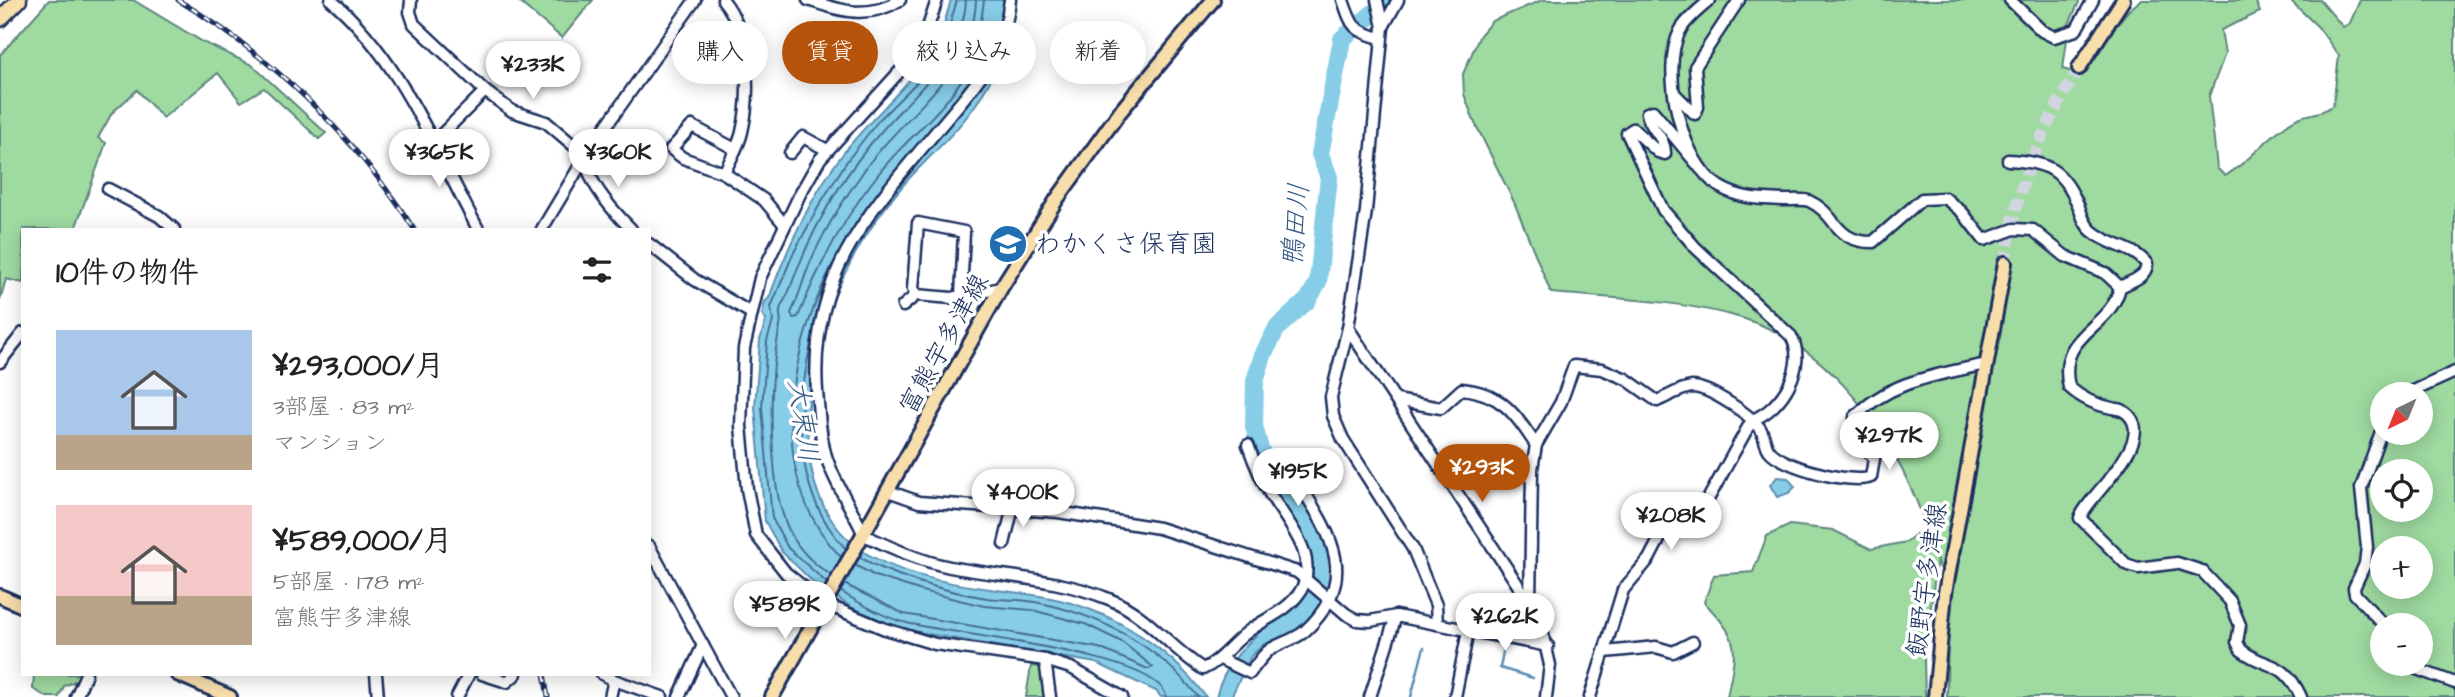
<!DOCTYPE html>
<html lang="ja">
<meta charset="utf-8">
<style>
:root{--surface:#fff;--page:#f2f2f2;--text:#222;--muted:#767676;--accent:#b45309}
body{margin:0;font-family:"Architects Daughter","Klee One",sans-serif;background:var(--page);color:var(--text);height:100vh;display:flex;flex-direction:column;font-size:26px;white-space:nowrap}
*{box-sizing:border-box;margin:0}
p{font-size:23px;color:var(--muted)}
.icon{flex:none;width:38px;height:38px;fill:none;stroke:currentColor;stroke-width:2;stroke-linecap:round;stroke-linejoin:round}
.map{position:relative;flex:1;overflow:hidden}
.sheet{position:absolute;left:21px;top:228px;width:630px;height:448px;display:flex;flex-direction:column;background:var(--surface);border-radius:0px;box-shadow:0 4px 18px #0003}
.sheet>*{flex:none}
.banner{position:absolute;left:672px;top:21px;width:665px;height:63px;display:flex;gap:14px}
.needle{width:46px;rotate:223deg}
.buttons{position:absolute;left:2370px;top:382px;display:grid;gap:14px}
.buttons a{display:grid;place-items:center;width:63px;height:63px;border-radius:50%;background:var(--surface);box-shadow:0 4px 18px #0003;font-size:35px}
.price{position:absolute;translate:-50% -60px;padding:0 16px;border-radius:24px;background:#fff;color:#222;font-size:23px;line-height:46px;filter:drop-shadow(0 2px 4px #0008)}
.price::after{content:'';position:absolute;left:50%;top:42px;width:21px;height:16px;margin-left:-10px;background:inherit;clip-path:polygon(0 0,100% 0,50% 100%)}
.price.selected{background:var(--accent);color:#fff}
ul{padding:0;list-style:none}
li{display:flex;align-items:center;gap:21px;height:175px;padding:0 35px}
li span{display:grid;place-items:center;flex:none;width:196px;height:140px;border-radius:0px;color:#555}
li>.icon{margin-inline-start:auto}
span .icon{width:84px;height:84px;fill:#fffc;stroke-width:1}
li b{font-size:30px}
h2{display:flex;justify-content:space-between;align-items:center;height:84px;padding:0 35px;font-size:30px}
.chip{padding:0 24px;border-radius:32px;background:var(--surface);box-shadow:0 4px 18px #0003;font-size:24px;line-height:63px}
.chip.selected{background:var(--accent);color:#fff}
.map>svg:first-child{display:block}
.green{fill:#9fdaa0;stroke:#5d847f;stroke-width:2;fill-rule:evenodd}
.water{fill:#87cde8;stroke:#5c8eb1;stroke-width:2}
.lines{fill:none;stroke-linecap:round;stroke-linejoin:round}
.shore{stroke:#466e95;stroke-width:2}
.stream{stroke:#5c8eb1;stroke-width:2.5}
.river{stroke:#87cde8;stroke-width:18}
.major-tunnel{stroke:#d1d5df;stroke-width:12;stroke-dasharray:12 6;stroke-linecap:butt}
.minor-casing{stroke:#1b2f5e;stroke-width:15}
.major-casing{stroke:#1b2f5e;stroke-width:18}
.highway-casing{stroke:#1b2f5e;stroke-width:19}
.minor{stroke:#fff;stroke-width:10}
.major{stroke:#f8deab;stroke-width:12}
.highway{stroke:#f8deab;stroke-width:14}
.rail-casing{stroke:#1b2f5e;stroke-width:5}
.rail{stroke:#fff;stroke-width:2.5;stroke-dasharray:8;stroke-linecap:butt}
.labels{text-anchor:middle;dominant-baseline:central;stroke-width:7;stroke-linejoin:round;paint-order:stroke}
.poi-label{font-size:26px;fill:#1b2f5e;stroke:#fff;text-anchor:start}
.street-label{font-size:26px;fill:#1b2f5e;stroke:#fff}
.water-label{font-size:28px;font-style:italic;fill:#3b5e87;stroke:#fff}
</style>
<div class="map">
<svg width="2455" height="697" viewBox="0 0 2455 697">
<rect width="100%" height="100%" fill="#fff"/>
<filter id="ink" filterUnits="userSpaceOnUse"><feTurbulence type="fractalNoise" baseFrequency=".0143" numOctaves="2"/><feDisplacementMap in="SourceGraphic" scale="14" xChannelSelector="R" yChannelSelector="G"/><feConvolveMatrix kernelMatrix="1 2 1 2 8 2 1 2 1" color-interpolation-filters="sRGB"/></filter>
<g filter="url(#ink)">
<!-- green -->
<g class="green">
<polygon points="49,0 133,0 203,42 252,65 326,133 319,139 264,88 241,102 218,73 163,118 137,90 112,113 98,138 106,143 75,229 23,229 23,283 6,279 0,300 0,55"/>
<polygon points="517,0 593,0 562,38"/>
<path d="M1542 0H2080L2069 24 2063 69 2079 74 2128 11 2141 0H2255L2260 12 2221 30 2225 54 2209 96 2217 168 2225 176C2253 160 2271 131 2298 118 2310 113 2323 114 2333 105L2339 56 2318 27 2290 0H2320L2343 27 2350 23 2360 0H2455V697H1947L1948 589 1937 559 1924 660 1925 697H1727C1737 646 1741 641 1704 602L1714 575 1753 572 1767 536 1790 525 1833 530 1871 549 1906 542 1926 526C1895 437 1828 339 1731 315 1673 300 1611 298 1551 293L1514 202 1474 121 1464 94 1463 74 1480 35 1492 21ZM2382 394H2420V432H2382ZM2382 471H2420V509H2382ZM2382 548H2420V586H2382ZM2382 625H2420V663H2382Z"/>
<polygon points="1031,666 1042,667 1045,697 1026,697"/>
<polygon points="34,674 82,674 80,679 64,686 59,697 47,697 33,689"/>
</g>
<!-- water -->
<g class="water">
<path d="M951 0H1011C1006 34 1001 66 982 95 962 128 931 154 905 183 841 257 802 351 809 450 812 493 831 533 869 555 918 583 979 587 1033 595 1101 604 1165 642 1206 697H1161L1156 691 1096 663 899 629 853 608 814 583 782 552 765 521 755 408 760 340 766 320 762 314 765 302 769 298C787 248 810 198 842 155 872 115 913 85 937 41 944 29 947 13 951 0Z"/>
<polygon points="1777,477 1788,478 1795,487 1789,493 1777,497 1770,485"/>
<path d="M1302 593 1320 607 1290 636 1264 644 1251 656 1231 697H1216C1228 649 1270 627 1302 593Z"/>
</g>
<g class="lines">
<!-- shore -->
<g class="shore">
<path d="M976 0C974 75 898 118 861 175 842 202 823 232 810 263 803 279 799 297 791 313L793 318 798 317C819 265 844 217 879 173 908 136 952 106 971 62 979 43 981 21 984 0"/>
<path d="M841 249C790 339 761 475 841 557"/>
<path d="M812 339C795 411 792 492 846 549"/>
<path d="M859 557C897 578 944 591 987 598 1002 600 1019 599 1035 602 1098 614 1158 645 1198 697"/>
<path d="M831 575C783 546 777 504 773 452 770 409 771 368 780 326 782 320 779 315 780 310 781 304 787 297 789 291 810 232 843 174 885 127 918 90 963 55 966 0"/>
<polyline points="827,583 788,548 772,518 762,408 767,341 773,321 771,307 793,254 820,204 847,161 878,121 921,78 945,41 957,0"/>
<polyline points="844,584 904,614 1099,648 1148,669 1153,667 1122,642 1085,624 1032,610 984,606 922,591 875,576 855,565"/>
<path d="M840 591C859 603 881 616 903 622 944 634 1161 653 1166 697"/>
</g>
<!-- stream -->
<g class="stream">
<polyline points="1505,641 1500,668 1533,678"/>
<polyline points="1411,697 1424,647"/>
</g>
<!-- river -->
<polyline class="river" points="1296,616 1308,604 1319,579 1319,557 1314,535 1260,449 1254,426 1255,381 1263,355 1277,328 1308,300 1318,282 1329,177 1320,154 1342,39 1389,0"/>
<!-- major-tunnel -->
<path class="major-tunnel" d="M2005 263C2016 188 2040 132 2079 68"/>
<!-- minor casing -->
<g class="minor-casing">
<g id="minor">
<path d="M331 0C401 59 435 150 478 229"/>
<path d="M411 0 410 12 414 24 485 91 512 111 546 122 586 156C585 180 614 212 631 229"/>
<path d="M723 0C749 31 751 93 742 132 739 146 730 160 724 173L764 200 784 224"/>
<path d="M808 0C841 11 868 20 900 0"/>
<polyline points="937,0 921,48 820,159 800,194 760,278 744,348 741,426 747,489 756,535 786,573 825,604 885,629 935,644 1045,660 1071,668 1122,697"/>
<path d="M1010 0C1004 56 975 85 940 127 870 210 809 275 817 391 819 413 820 439 827 459 836 486 853 510 864 535 892 548 920 561 950 567 1003 577 1058 578 1109 599 1147 614 1169 647 1203 669 1223 660 1234 640 1253 628 1269 617 1288 610 1300 592 1321 557 1287 522 1270 494 1260 478 1254 462 1248 445"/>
<path d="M1343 0C1352 27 1353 30 1380 38"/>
<polyline points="1377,0 1383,27 1366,211 1348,328 1331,397 1333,416 1343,439 1413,549 1436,605 1437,624"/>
<path d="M1710 0C1701 8 1686 19 1680 31 1660 70 1681 164 1720 187 1742 200 1763 199 1787 200 1794 200 1803 199 1809 201 1838 214 1833 242 1873 242L1922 199 1945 198 1962 212 1984 240 2014 229 2033 230 2065 256 2105 273 2120 287"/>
<polyline points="2010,0 2042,31 2054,37 2076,30 2093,0"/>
<polyline points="1383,27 1398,0"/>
<polyline points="1674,93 1695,114 1698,107 1695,67 1739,0"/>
<polyline points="432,144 485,91"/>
<polyline points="790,153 803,137 827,150"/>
<path d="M2008 160C2048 162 2063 169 2079 207 2082 216 2085 225 2092 231 2109 246 2133 246 2147 264 2146 278 2131 281 2120 287"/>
<polyline points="724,173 683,158 671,149 692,126 735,149"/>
<polyline points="108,189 159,216 174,229"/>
<polyline points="542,229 590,149 695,0"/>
<polyline points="649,244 695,280 751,313"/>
<path d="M2120 287C2111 330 2056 332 2069 387 2081 398 2096 405 2112 408 2115 409 2119 409 2122 410 2165 435 2087 496 2080 518L2126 564 2138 568 2177 563 2202 571 2230 601 2240 625 2237 642 2241 650C2269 671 2283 658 2301 697"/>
<polyline points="916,295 913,289 918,223 964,232 961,296"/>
<polyline points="903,306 916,295 952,298 1001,288"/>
<polyline points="1348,328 1539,617 1550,665 1546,697"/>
<polyline points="0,362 23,333"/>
<polyline points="2407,394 2455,372"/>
<path d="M1396 400 1441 408 1462 389C1502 393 1515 414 1536 445"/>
<polyline points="2382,429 2361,488 2367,547 2365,564 2354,588 2355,594 2384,625"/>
<polyline points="888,491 919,502 1058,512 1159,528 1297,572 1346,614 1357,620 1370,621 1396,616 1548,646"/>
<polyline points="1004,544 1013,507"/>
<polyline points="649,546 731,697"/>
<path d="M1530 604 1532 469 1536 445 1561 402 1574 366 1602 369 1626 379 1657 401C1667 397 1681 388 1692 387 1709 387 1753 416 1761 430 1764 436 1765 444 1769 450 1781 467 1853 485 1871 477L1874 459C1858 438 1855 448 1855 417 1890 380 1939 375 1986 364"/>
<polyline points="1605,652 1656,647 1673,652 1693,642"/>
<path d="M1220 659 1250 673C1255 666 1261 658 1267 652 1277 643 1294 641 1305 631 1371 570 1317 518 1284 459"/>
<polyline points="1045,660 1050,697"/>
<polyline points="2400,663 2455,683"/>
<polyline points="376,674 378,697"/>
<polyline points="482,674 507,682 516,674"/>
<polyline points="602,674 614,680"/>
<polyline points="76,697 86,674"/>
<polyline points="457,697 469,674"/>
<polyline points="610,697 614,680 662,697"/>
<polyline points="679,697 703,645"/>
<polyline points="1370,697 1396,616"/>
<polyline points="1455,697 1468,631"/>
<path d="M1590 697 1623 590 1649 559 1676 507 1707 501 1752 420C1782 409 1808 365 1791 336L1696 248 1663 210 1627 133 1633 129 1658 152 1665 154C1666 137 1649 129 1647 113L1653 111 1701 169"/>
</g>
</g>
<!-- major casing -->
<g class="major-casing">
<g id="major">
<polyline points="2079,68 2123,0"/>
<polyline points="0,596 23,606"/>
<polyline points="177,674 230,697"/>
<polyline points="772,697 1001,288 1057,199 1119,113 1213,0"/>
<polyline points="1935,697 1945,593 2005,263"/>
</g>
</g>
<!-- highway casing -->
<g class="highway-casing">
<polyline id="highway" points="0,19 19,0"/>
</g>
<!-- minor -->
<use href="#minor" class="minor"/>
<!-- major -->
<use href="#major" class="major"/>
<!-- highway -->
<use href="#highway" class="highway"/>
<!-- rail casing -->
<g class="rail-casing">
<g id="rail">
<path d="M178 0C273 57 354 136 414 229"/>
<polyline points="544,674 548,697"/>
</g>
</g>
<!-- rail -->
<use href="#rail" class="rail"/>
</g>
</g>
<!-- icons -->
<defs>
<g id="school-disc" transform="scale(2.0125)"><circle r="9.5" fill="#1f6fb2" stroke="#fff"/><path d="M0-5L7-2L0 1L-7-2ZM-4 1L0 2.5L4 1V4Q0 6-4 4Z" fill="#fff"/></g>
</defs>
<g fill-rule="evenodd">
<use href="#school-disc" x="1008" y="244"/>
</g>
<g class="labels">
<!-- poi labels -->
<g class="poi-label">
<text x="1035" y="244">わかくさ保育園</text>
</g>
<!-- street labels -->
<g class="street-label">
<text transform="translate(944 344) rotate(-61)">富熊宇多津線</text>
<text transform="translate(1927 580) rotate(-82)">飯野宇多津線</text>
</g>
<!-- water labels -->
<g class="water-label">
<text transform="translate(1296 225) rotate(-85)">鴨田川</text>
<text transform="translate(803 421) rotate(82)">大束川</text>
</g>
</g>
</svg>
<div class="buttons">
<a><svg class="needle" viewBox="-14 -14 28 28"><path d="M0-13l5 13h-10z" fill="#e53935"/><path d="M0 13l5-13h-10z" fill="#767676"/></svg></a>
<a><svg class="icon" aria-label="locate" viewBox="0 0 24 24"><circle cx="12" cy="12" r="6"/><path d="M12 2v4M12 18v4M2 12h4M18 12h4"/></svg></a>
<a>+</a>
<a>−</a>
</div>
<b class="price" style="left:533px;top:101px">¥233K</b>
<b class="price" style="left:439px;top:189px">¥365K</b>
<b class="price" style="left:618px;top:189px">¥360K</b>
<b class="price" style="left:1889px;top:472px">¥297K</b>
<b class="price selected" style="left:1482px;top:504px">¥293K</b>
<b class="price" style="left:1298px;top:508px">¥195K</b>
<b class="price" style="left:1023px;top:529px">¥400K</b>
<b class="price" style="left:1671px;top:552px">¥208K</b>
<b class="price" style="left:785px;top:641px">¥589K</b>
<b class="price" style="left:1505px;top:653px">¥262K</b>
<div class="banner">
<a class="chip">購入</a>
<a class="chip selected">賃貸</a>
<a class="chip">絞り込み</a>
<a class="chip">新着</a>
</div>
<section class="sheet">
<h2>10件の物件<svg class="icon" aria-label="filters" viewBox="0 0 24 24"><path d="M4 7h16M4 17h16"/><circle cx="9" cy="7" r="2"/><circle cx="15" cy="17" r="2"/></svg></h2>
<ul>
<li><span style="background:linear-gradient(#a9c7e8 75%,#b9a48a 0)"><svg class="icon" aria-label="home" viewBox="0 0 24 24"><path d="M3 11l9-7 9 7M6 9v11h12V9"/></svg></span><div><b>¥293,000/月</b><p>3部屋 · 83 m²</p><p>マンション</p></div></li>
<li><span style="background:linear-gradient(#f6c9c9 65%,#b9a48a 0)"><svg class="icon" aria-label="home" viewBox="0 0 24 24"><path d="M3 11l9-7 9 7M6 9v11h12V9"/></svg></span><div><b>¥589,000/月</b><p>5部屋 · 178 m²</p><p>富熊宇多津線</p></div></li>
</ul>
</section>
</div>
